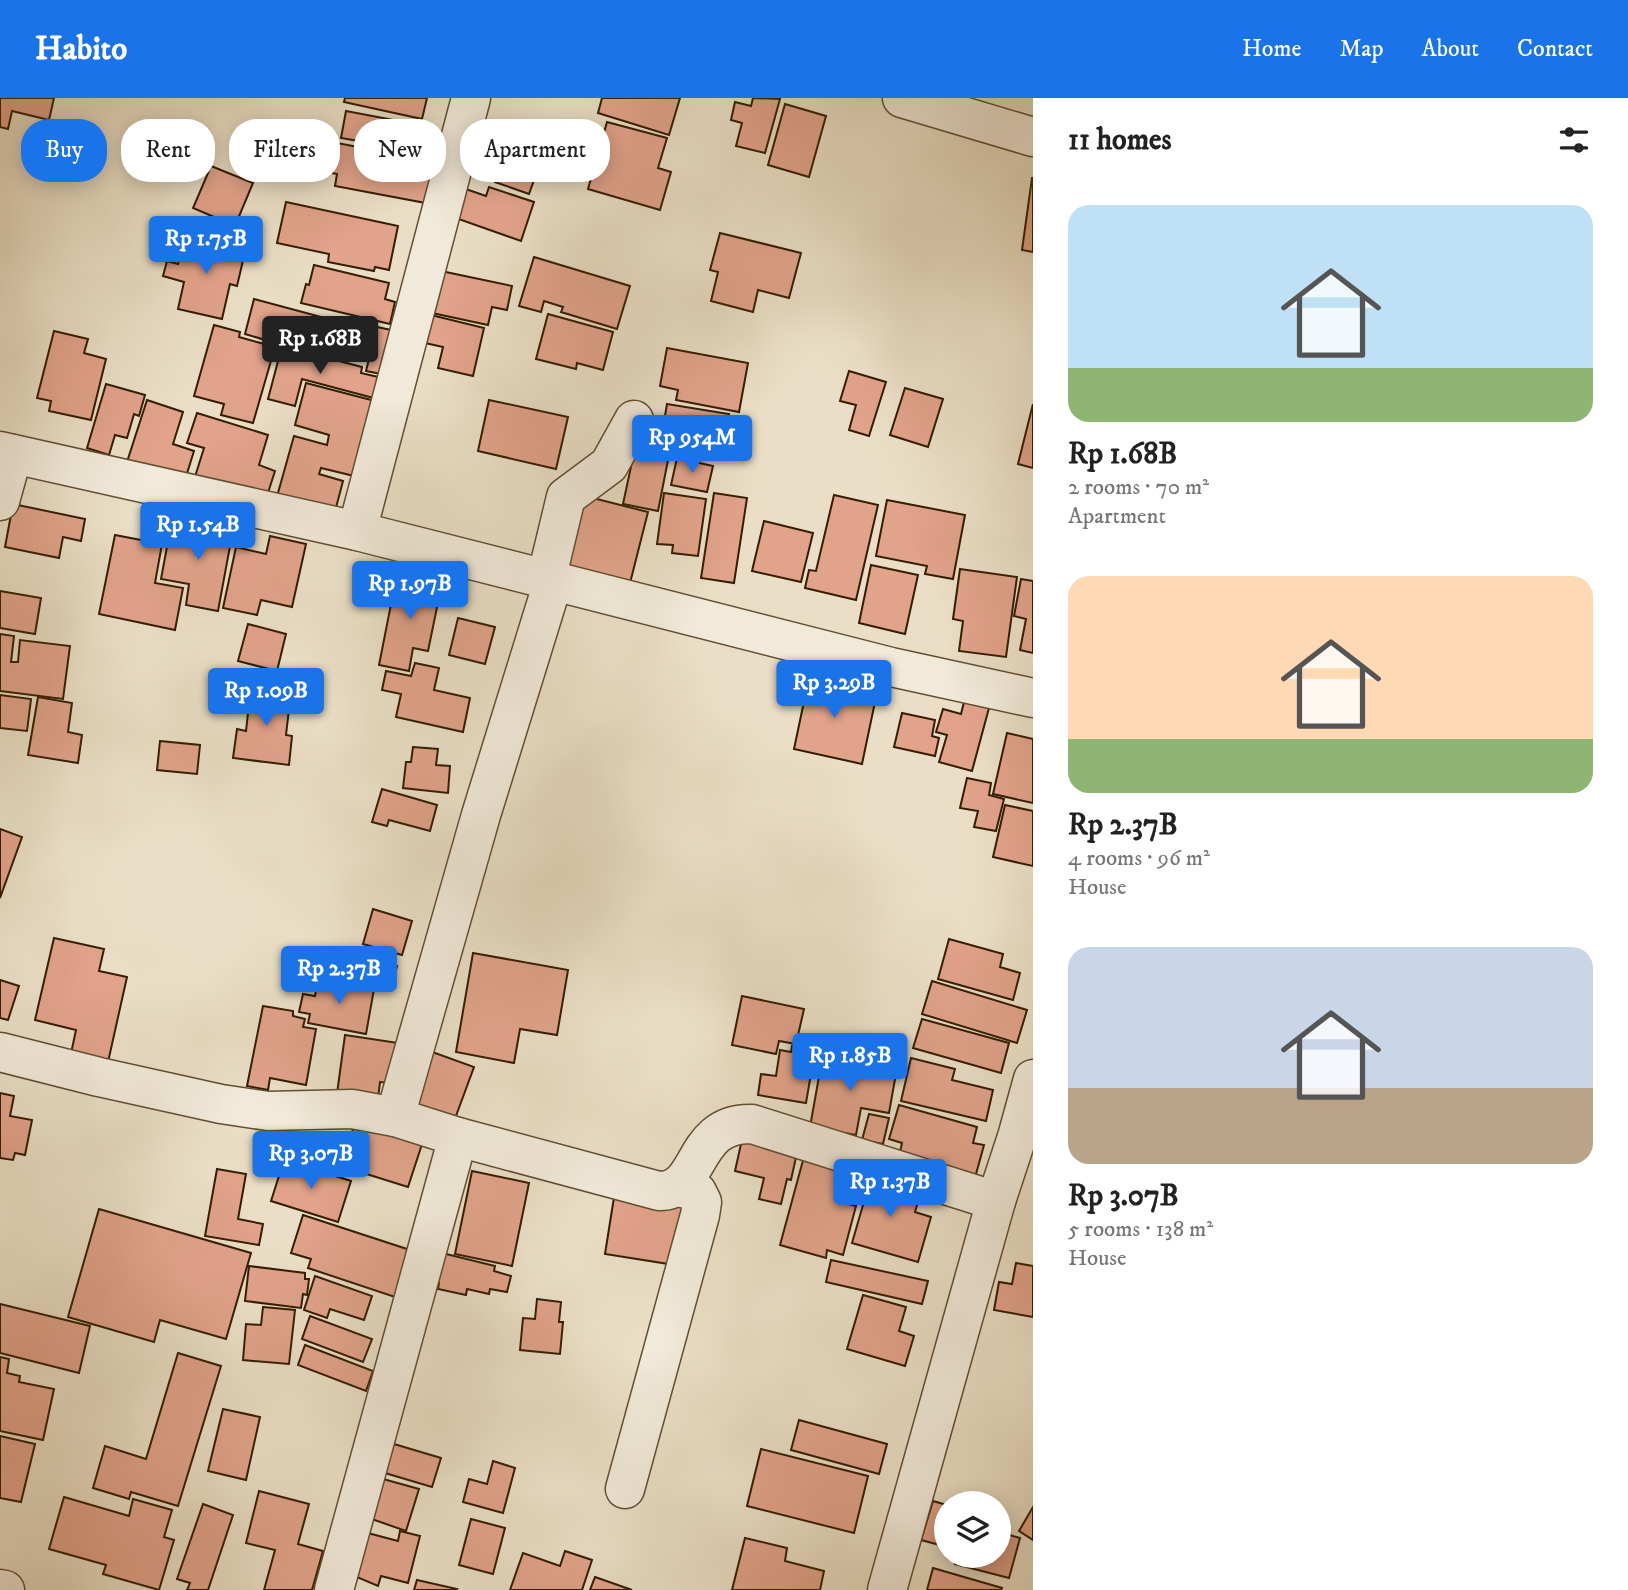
<!DOCTYPE html>
<meta charset="utf-8">
<style>
:root{--surface:#fff;--page:#f2f2f2;--text:#222;--muted:#767676;--accent:#1a73e8}
body{margin:0;font-family:"IM FELL DW Pica",serif;background:var(--page);color:var(--text);height:100vh;display:flex;flex-direction:column;font-size:26px;white-space:nowrap}
*{box-sizing:border-box;margin:0}
p{font-size:23px;color:var(--muted)}
.icon{flex:none;width:38px;height:38px;fill:none;stroke:currentColor;stroke-width:2;stroke-linecap:round;stroke-linejoin:round}
.map{position:relative;flex:1;overflow:hidden}
.side{display:flex;flex-direction:column;background:var(--surface);width:595px}
.side>*{flex:none}
.top-card{position:absolute;left:21px;top:21px;width:665px;height:63px;display:flex;gap:14px}
.fabs{position:absolute;left:934px;top:1393px;display:grid;gap:14px}
.fabs a{display:grid;place-items:center;width:77px;height:77px;border-radius:50%;background:var(--surface);box-shadow:0 4px 18px #0003;font-size:35px}
.price{position:absolute;translate:-50% -60px;padding:0 16px;border-radius:7px;background:var(--accent);color:#fff;font-size:23px;line-height:46px;filter:drop-shadow(0 2px 4px #0008)}
.price::after{content:'';position:absolute;left:50%;top:42px;width:21px;height:16px;margin-left:-10px;background:inherit;clip-path:polygon(0 0,100% 0,50% 100%)}
.price.on{background:#222;color:#fff}
ul{padding:0;list-style:none}
li{display:grid;align-content:center;gap:14px;height:371px;padding:0 35px}
li span{display:grid;place-items:center;height:217px;border-radius:21px;color:#555}
li>.icon{margin-inline-start:auto}
span .icon{width:126px;height:126px;fill:#fffc;stroke-width:1}
li b{font-size:30px}
h2{display:flex;justify-content:space-between;align-items:center;height:84px;padding:0 35px;font-size:30px}
.chip{padding:0 24px;border-radius:28px;background:var(--surface);box-shadow:0 4px 18px #0003;font-size:24px;line-height:63px}
.chip.on{background:var(--accent);color:#fff}
header{display:flex;align-items:center;gap:42px;box-sizing:border-box;height:98px;padding:0 35px;background:var(--accent);color:#fff}
header strong{font-size:33px}
nav{display:flex;gap:38px;margin-inline-start:auto;font-size:24px}
main{display:flex;flex:1;min-height:0}
.map>svg:first-child{display:block}
.building{fill:#e1a38a;stroke:#341d00;stroke-width:2}
.lines{fill:none;stroke-linecap:round;stroke-linejoin:round}
.minor-casing{stroke:#624e32;stroke-width:41}
.minor{stroke:#f1eada;stroke-width:38}
</style>
<header>
<strong>Habito</strong>
<nav><a>Home</a><a>Map</a><a>About</a><a>Contact</a></nav>
</header>
<main>
<div class="map">
<svg width="1033" height="1492" viewBox="0 0 1033 1492">
<rect width="100%" height="100%" fill="#eadfc6"/>
<filter id="stains"><feTurbulence type="fractalNoise" baseFrequency=".00286" numOctaves="4"/><feColorMatrix values="0 0 0 0 .2 0 0 0 0 .09 0 0 0 0 .02 0 0 0 .5 -.17"/></filter>
<radialGradient id="worn" r=".72"><stop offset=".6" stop-color="#630" stop-opacity="0"/><stop offset="1" stop-color="#630" stop-opacity=".3"/></radialGradient>
<!-- building -->
<g class="building">
<polygon points="0,0 54,0 49,22 12,13 8,31 0,29"/>
<polygon points="345,0 427,0 422,21 344,4"/>
<polygon points="602,0 680,0 669,37 598,15"/>
<polygon points="753,0 780,1 765,55 736,48 742,25 731,22 735,4 751,8"/>
<polygon points="785,6 826,18 809,79 768,67"/>
<polygon points="346,13 420,27 415,53 341,40"/>
<polygon points="607,24 667,40 658,70 671,74 660,112 588,91"/>
<polygon points="488,38 543,57 529,96 495,84 498,74 479,67"/>
<polygon points="332,44 415,60 413,69 437,74 431,106 335,88 337,76 326,74"/>
<polygon points="211,68 253,85 235,128 193,110"/>
<polygon points="1032,80 1033,80 1033,154 1022,152"/>
<polygon points="457,88 486,98 489,89 534,104 521,143 447,117"/>
<polygon points="286,104 398,128 389,172 375,169 374,173 328,164 329,156 277,145"/>
<polygon points="720,135 801,155 789,200 758,192 753,214 711,203 718,174 710,172"/>
<polygon points="184,140 245,154 237,188 230,186 222,221 178,211 184,184 163,178 167,163 178,166"/>
<polygon points="534,159 630,188 617,231 561,214 563,209 544,203 541,214 519,208"/>
<polygon points="314,167 389,185 385,201 395,204 390,226 301,205 306,186 309,187"/>
<polygon points="441,173 512,188 507,212 492,209 488,227 432,215"/>
<polygon points="254,201 347,226 342,244 353,247 348,262 295,248 297,241 275,235 272,244 245,236"/>
<polygon points="423,215 484,230 473,278 438,270 443,249 416,243"/>
<polygon points="548,216 613,234 603,272 577,265 576,271 536,261"/>
<polygon points="214,227 240,234 239,239 275,249 253,325 221,317 224,306 194,298"/>
<polygon points="377,229 401,234 391,278 366,273"/>
<polygon points="54,233 88,241 84,255 106,261 91,322 49,313 51,303 37,300"/>
<polygon points="282,248 362,269 361,275 387,281 381,302 302,281 295,308 268,301"/>
<polygon points="667,250 748,265 739,314 676,302 678,292 660,288"/>
<polygon points="849,273 886,284 869,338 849,332 856,307 840,303"/>
<polygon points="306,285 375,303 354,378 321,370 319,376 343,383 332,425 276,402 294,338 327,347 329,337 295,327"/>
<polygon points="106,286 145,297 139,318 134,316 127,340 115,337 109,357 87,350"/>
<polygon points="905,290 943,301 928,349 890,337"/>
<polygon points="147,302 183,314 173,346 194,353 184,385 126,367"/>
<polygon points="489,302 568,319 556,371 478,353"/>
<polygon points="667,306 729,316 723,357 660,347"/>
<polygon points="1033,306 1033,370 1018,366"/>
<polygon points="197,315 268,337 259,367 275,373 265,404 194,382 204,350 187,345"/>
<polygon points="635,350 669,357 658,413 623,406"/>
<polygon points="677,360 713,368 707,394 671,387"/>
<polygon points="664,395 706,401 698,458 672,455 673,447 657,446"/>
<polygon points="714,395 747,400 734,485 701,480"/>
<polygon points="577,396 648,414 627,497 557,480"/>
<polygon points="834,397 878,407 856,502 805,490 809,472 816,473"/>
<polygon points="887,402 965,417 953,481 925,476 927,468 876,458"/>
<polygon points="13,406 85,421 81,443 63,439 59,460 5,449"/>
<polygon points="172,422 233,432 218,513 186,507 189,486 161,481"/>
<polygon points="764,423 813,435 801,484 752,473"/>
<polygon points="115,437 162,446 155,485 183,490 175,532 99,516"/>
<polygon points="270,438 306,446 292,509 261,502 257,517 223,510 236,449 266,456"/>
<polygon points="871,467 918,477 905,536 859,525"/>
<polygon points="960,471 1017,479 1006,559 959,553 963,523 953,521"/>
<polygon points="397,476 442,485 428,553 413,550 409,573 379,567"/>
<polygon points="1021,481 1033,483 1033,555 1020,552 1026,521 1014,518"/>
<polygon points="0,493 41,500 35,536 0,530"/>
<polygon points="458,520 495,529 485,566 449,557"/>
<polygon points="248,526 286,536 277,573 238,563"/>
<polygon points="0,536 14,538 11,564 18,564 20,542 70,548 63,601 0,593"/>
<polygon points="415,565 439,570 434,592 470,600 463,634 396,619 401,596 382,592 386,573 411,578"/>
<polygon points="810,575 860,585 857,600 875,604 862,666 794,651"/>
<polygon points="251,588 291,594 286,637 292,638 289,667 233,660 237,631 246,633"/>
<polygon points="0,597 31,601 27,633 0,630"/>
<polygon points="38,599 72,605 68,634 82,637 78,665 28,657"/>
<polygon points="964,604 989,610 972,673 939,664 947,637 936,634 943,611 961,616"/>
<polygon points="902,615 935,622 932,638 939,640 935,658 894,649"/>
<polygon points="1007,635 1033,641 1033,705 993,696"/>
<polygon points="160,643 200,647 197,676 157,672"/>
<polygon points="413,649 438,651 436,667 450,668 448,695 403,690 406,664 411,664"/>
<polygon points="967,680 991,685 989,697 1004,701 996,733 974,729 978,713 960,710"/>
<polygon points="382,691 437,707 430,733 389,722 387,728 372,724"/>
<polygon points="1005,707 1033,713 1033,768 993,759"/>
<polygon points="0,731 22,739 0,800"/>
<polygon points="373,811 412,823 402,857 363,846"/>
<polygon points="54,840 104,851 99,873 127,879 106,973 69,965 76,932 35,922"/>
<polygon points="949,841 1003,856 1000,869 1020,875 1013,902 938,881"/>
<polygon points="473,855 568,872 557,937 520,931 514,965 456,954"/>
<polygon points="366,860 397,868 392,889 361,881"/>
<polygon points="318,881 374,891 366,936 308,925 310,916 299,914 303,896 315,898"/>
<polygon points="0,882 19,888 8,922 0,920"/>
<polygon points="932,883 1027,912 1017,945 922,916"/>
<polygon points="742,898 804,911 796,946 779,943 776,956 732,947"/>
<polygon points="263,908 293,913 293,918 305,921 303,929 316,931 306,987 270,980 268,992 247,988"/>
<polygon points="922,921 1009,945 1001,975 913,950"/>
<polygon points="345,937 405,946 399,986 380,984 377,1009 336,1003"/>
<polygon points="792,948 815,952 806,1005 758,997 761,976 776,978 780,952 791,954"/>
<polygon points="424,951 474,969 453,1026 403,1007"/>
<polygon points="823,956 897,970 889,1015 861,1010 856,1037 810,1029"/>
<polygon points="911,960 955,971 952,982 993,992 986,1023 901,1003"/>
<polygon points="0,995 14,998 10,1018 32,1022 25,1057 15,1055 13,1062 0,1060"/>
<polygon points="899,1007 977,1029 973,1045 984,1047 973,1087 897,1067 902,1045 889,1041"/>
<polygon points="358,1016 425,1037 408,1089 341,1068"/>
<polygon points="869,1016 889,1020 883,1046 862,1042"/>
<polygon points="743,1037 798,1050 791,1082 787,1081 781,1106 759,1101 764,1080 735,1073"/>
<polygon points="805,1055 849,1067 838,1103 856,1108 843,1157 827,1152 826,1160 780,1147"/>
<polygon points="284,1062 351,1083 338,1124 271,1103"/>
<polygon points="217,1071 246,1076 238,1121 263,1126 259,1147 205,1138"/>
<polygon points="472,1073 529,1085 512,1168 455,1156"/>
<polygon points="859,1075 921,1094 915,1114 931,1119 918,1164 852,1145 865,1100 853,1097"/>
<polygon points="615,1093 685,1104 675,1167 605,1156"/>
<polygon points="99,1111 251,1155 226,1241 160,1222 154,1244 68,1219"/>
<polygon points="303,1117 410,1152 395,1199 308,1170 311,1161 291,1155"/>
<polygon points="442,1155 495,1168 494,1173 511,1178 507,1194 490,1191 489,1196 467,1191 466,1197 438,1191 439,1185 435,1184"/>
<polygon points="831,1162 928,1183 922,1206 826,1184"/>
<polygon points="1016,1165 1033,1168 1033,1219 994,1212 999,1184 1012,1186"/>
<polygon points="249,1168 305,1175 305,1181 309,1181 307,1197 303,1196 301,1210 245,1203"/>
<polygon points="315,1178 372,1198 364,1222 330,1211 327,1220 304,1212"/>
<polygon points="863,1197 906,1209 899,1233 914,1238 905,1268 847,1251"/>
<polygon points="537,1201 561,1204 559,1224 563,1224 560,1256 520,1252 523,1220 535,1221"/>
<polygon points="0,1206 90,1228 79,1275 0,1255"/>
<polygon points="263,1209 295,1212 289,1266 243,1262 246,1226 261,1227"/>
<polygon points="310,1218 372,1241 363,1264 302,1241"/>
<polygon points="305,1247 373,1273 366,1293 298,1267"/>
<polygon points="178,1255 221,1268 178,1408 131,1394 129,1401 93,1390 105,1348 146,1361"/>
<polygon points="0,1259 9,1261 7,1275 20,1278 19,1284 54,1291 43,1342 0,1333"/>
<polygon points="223,1311 260,1319 246,1382 208,1373"/>
<polygon points="799,1322 887,1346 879,1376 791,1352"/>
<polygon points="0,1338 35,1346 21,1404 0,1400"/>
<polygon points="394,1346 441,1360 432,1389 385,1375"/>
<polygon points="761,1351 868,1378 854,1435 747,1408"/>
<polygon points="493,1363 515,1370 503,1415 463,1404 469,1381 487,1386"/>
<polygon points="376,1379 419,1391 406,1433 366,1419"/>
<polygon points="259,1393 309,1406 298,1446 323,1453 312,1492 264,1492 275,1452 246,1445"/>
<polygon points="64,1399 129,1418 133,1401 172,1412 164,1439 174,1442 159,1492 103,1476 106,1467 49,1451"/>
<polygon points="933,1403 947,1407 947,1449 921,1442"/>
<polygon points="203,1406 233,1417 208,1492 187,1492 190,1485 177,1481"/>
<polygon points="1033,1409 1033,1442 1019,1433"/>
<polygon points="471,1421 505,1430 493,1476 459,1467"/>
<polygon points="400,1433 420,1438 408,1485 381,1478 378,1488 352,1477 364,1434 398,1443"/>
<polygon points="999,1434 1020,1440 1009,1480 955,1466 958,1458 999,1458"/>
<polygon points="745,1440 787,1450 785,1463 824,1473 820,1492 732,1492"/>
<polygon points="565,1453 592,1462 582,1492 510,1492 523,1455 560,1468"/>
<polygon points="933,1470 1002,1490 1001,1492 927,1492"/>
<polygon points="595,1479 632,1492 590,1492"/>
<polygon points="417,1482 457,1491 456,1492 414,1492"/>
</g>
<g class="lines">
<!-- minor casing -->
<g class="minor-casing">
<g id="minor">
<polyline points="902,0 1033,39"/>
<polyline points="0,353 357,433 891,569 1033,600"/>
<polyline points="0,403 13,356"/>
<polyline points="357,433 471,0"/>
<polyline points="546,482 566,399 609,367 634,322"/>
<path d="M0 954 99 979 221 1006 268 1013 352 1011 395 1019 458 1039 659 1093C703 1094 690 1024 752 1026L996 1103"/>
<polyline points="395,1019 481,717 553,484"/>
<polyline points="625,1391 700,1117 702,1104 697,1094 679,1089"/>
<polyline points="0,1491 5,1492"/>
<polyline points="334,1492 458,1039"/>
<polyline points="887,1492 996,1103 1017,1039 1033,981"/>
</g>
</g>
<!-- minor -->
<use href="#minor" class="minor"/>
</g>
<rect width="100%" height="100%" filter="url(#stains)"/>
<rect width="100%" height="100%" fill="url(#worn)"/>
</svg>
<div class="fabs">
<a><svg class="icon" aria-label="layers" viewBox="0 0 24 24"><path d="M12 4l9 5-9 5-9-5zM3 14l9 5 9-5"/></svg></a>
</div>
<b class="price" style="left:206px;top:178px">Rp 1.75B</b>
<b class="price on" style="left:320px;top:278px">Rp 1.68B</b>
<b class="price" style="left:692px;top:377px">Rp 954M</b>
<b class="price" style="left:198px;top:464px">Rp 1.54B</b>
<b class="price" style="left:410px;top:523px">Rp 1.97B</b>
<b class="price" style="left:834px;top:622px">Rp 3.29B</b>
<b class="price" style="left:266px;top:630px">Rp 1.09B</b>
<b class="price" style="left:339px;top:908px">Rp 2.37B</b>
<b class="price" style="left:850px;top:995px">Rp 1.85B</b>
<b class="price" style="left:311px;top:1093px">Rp 3.07B</b>
<b class="price" style="left:890px;top:1121px">Rp 1.37B</b>
<div class="top-card">
<a class="chip on">Buy</a>
<a class="chip">Rent</a>
<a class="chip">Filters</a>
<a class="chip">New</a>
<a class="chip">Apartment</a>
</div>
</div>
<section class="side">
<h2>11 homes<svg class="icon" aria-label="filters" viewBox="0 0 24 24"><path d="M4 7h16M4 17h16"/><circle cx="9" cy="7" r="2"/><circle cx="15" cy="17" r="2"/></svg></h2>
<ul>
<li><span style="background:linear-gradient(#bfe0f5 75%,#8fb573 0)"><svg class="icon" aria-label="home" viewBox="0 0 24 24"><path d="M3 11l9-7 9 7M6 9v11h12V9"/></svg></span><div><b>Rp 1.68B</b><p>2 rooms · 70 m²</p><p>Apartment</p></div></li>
<li><span style="background:linear-gradient(#ffd9b3 75%,#8fb573 0)"><svg class="icon" aria-label="home" viewBox="0 0 24 24"><path d="M3 11l9-7 9 7M6 9v11h12V9"/></svg></span><div><b>Rp 2.37B</b><p>4 rooms · 96 m²</p><p>House</p></div></li>
<li><span style="background:linear-gradient(#c9d6e8 65%,#b9a48a 0)"><svg class="icon" aria-label="home" viewBox="0 0 24 24"><path d="M3 11l9-7 9 7M6 9v11h12V9"/></svg></span><div><b>Rp 3.07B</b><p>5 rooms · 138 m²</p><p>House</p></div></li>
</ul>
</section>
</main>
